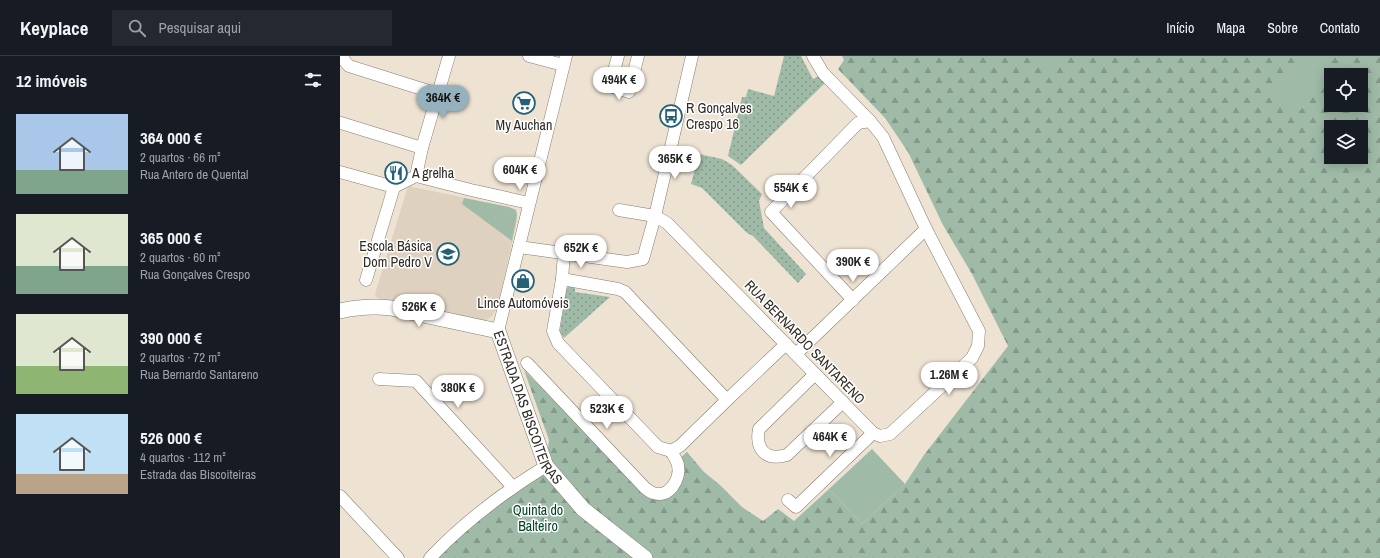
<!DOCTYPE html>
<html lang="pt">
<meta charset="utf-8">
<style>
:root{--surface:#171b24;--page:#242831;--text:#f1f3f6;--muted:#9ea1a6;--line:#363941;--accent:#94b1bd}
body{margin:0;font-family:"Archivo Narrow",sans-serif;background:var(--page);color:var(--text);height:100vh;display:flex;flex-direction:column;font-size:15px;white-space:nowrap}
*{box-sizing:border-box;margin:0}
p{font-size:13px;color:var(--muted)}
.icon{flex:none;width:22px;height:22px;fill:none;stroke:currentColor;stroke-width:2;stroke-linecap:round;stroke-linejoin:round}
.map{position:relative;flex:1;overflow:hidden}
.side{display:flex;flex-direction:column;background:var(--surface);width:340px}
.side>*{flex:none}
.fabs{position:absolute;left:984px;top:12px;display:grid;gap:8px}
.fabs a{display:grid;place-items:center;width:44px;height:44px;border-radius:0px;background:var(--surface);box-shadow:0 2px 10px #0003;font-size:20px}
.price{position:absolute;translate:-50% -34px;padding:0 9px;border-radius:14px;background:#fff;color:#222;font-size:13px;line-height:26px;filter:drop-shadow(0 1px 2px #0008)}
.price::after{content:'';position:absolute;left:50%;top:24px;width:12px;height:9px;margin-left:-6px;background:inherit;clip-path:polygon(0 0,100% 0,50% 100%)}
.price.active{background:var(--accent);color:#111}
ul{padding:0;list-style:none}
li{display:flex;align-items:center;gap:12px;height:100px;padding:0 16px}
li span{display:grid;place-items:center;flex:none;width:112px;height:80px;border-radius:0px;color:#555}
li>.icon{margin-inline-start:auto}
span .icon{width:48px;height:48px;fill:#fffc;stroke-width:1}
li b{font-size:17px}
h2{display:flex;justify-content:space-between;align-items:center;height:48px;padding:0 16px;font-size:17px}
header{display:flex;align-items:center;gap:24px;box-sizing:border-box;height:56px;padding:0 20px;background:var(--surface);border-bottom:1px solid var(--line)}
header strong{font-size:19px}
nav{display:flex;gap:22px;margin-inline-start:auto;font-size:14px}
.search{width:280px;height:36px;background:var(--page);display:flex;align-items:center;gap:10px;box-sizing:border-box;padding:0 14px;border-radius:0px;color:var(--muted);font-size:15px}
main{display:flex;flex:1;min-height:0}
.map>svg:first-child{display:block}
.education{fill:#dfd1bf}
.forest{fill:url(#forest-firs);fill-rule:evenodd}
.park{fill:#9fbba8}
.garden{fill:url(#garden-dots)}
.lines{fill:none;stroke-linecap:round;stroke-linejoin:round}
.minor-casing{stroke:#867c6e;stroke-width:13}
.tertiary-casing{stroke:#867c6e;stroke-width:16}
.minor{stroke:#fff;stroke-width:12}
.tertiary{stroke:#fff;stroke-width:15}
.labels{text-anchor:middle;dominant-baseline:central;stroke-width:3;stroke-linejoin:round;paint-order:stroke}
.poi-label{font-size:14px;fill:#2f2b25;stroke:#fff;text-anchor:start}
.street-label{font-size:14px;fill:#2f2b25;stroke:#fff}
.park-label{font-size:14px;fill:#014426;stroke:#fff}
</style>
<header>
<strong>Keyplace</strong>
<div class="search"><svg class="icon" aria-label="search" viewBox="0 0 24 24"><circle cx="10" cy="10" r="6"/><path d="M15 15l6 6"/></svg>Pesquisar aqui</div>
<nav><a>Início</a><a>Mapa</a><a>Sobre</a><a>Contato</a></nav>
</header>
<main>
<section class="side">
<h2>12 imóveis<svg class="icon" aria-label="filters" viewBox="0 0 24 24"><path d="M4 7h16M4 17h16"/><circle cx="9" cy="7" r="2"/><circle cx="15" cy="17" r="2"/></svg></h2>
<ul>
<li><span style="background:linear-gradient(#a9c7e8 70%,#7fa58c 0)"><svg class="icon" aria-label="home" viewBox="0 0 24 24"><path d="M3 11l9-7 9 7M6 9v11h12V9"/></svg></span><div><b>364 000 €</b><p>2 quartos · 66 m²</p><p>Rua Antero de Quental</p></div></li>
<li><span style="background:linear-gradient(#dfe7d0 65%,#7fa58c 0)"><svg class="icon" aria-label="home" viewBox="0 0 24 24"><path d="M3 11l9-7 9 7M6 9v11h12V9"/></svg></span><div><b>365 000 €</b><p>2 quartos · 60 m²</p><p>Rua Gonçalves Crespo</p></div></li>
<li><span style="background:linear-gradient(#dfe7d0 65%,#8fb573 0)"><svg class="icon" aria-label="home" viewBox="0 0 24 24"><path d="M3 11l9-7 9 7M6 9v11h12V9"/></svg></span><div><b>390 000 €</b><p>2 quartos · 72 m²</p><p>Rua Bernardo Santareno</p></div></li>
<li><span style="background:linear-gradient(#bfe0f5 75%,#b9a48a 0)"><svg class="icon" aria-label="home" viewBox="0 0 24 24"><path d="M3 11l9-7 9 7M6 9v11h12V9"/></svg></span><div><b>526 000 €</b><p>4 quartos · 112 m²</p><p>Estrada das Biscoiteiras</p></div></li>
</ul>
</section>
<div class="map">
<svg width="1040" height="502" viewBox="0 0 1040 502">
<defs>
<pattern id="forest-firs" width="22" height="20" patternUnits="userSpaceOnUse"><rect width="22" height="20" fill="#9fbba8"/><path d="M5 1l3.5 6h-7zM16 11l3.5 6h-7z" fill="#829889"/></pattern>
<pattern id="garden-dots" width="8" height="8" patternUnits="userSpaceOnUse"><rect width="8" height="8" fill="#9fbba8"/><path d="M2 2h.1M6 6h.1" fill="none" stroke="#829889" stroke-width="1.8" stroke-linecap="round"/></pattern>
</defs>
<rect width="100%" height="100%" fill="#eee2d2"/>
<!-- education -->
<polygon class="education" points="68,130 169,151 176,154 177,165 157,253 151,261 147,264 138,264 37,242 35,238"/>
<!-- forest -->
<path class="forest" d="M502 0H1040V502H90L206 410 209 384 184 314 292 425 311 439 342 425C345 416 344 410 340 402L347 396 364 416 380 429 402 451 423 465 438 453 454 465 489 433 522 468 565 428 584 399 668 290 632 218 603 169 568 96 545 62 498 13 504 4ZM991 19H1021V49H991ZM991 71H1021V101H991Z"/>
<!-- park -->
<g class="park">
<polygon points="689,0 725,0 712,17"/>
<polygon points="968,0 975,0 994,17 991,19 991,21 953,62 930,41"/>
<polygon points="124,142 169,151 176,154 177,159 172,185 122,148"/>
<polygon points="532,393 565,428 522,468 489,433"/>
</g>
<!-- garden -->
<g class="garden">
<polygon points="444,0 461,0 473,23 479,20 485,27 401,109 388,100 402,41 406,41 408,33 434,40"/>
<polygon points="359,98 382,103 392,109 422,138 419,145 424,172 466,218 458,227 413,180 407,177 362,132 351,128"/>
<polygon points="232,229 235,229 235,236 270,241 224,282 220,275 226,234 228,231"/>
</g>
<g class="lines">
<!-- minor casing -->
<g class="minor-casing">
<g id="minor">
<polyline points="3,0 3,3 9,10 98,38"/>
<polyline points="189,0 223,9"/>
<polyline points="278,0 270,30 289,36 298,0"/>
<polyline points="1,67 82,92"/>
<polyline points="0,116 54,131"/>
<polyline points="76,120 82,92 109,0"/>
<polyline points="76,120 131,134 189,147"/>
<polyline points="279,154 315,160 327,167 533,377 540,380 550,378 632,302 638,290 639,275 586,173 543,81 530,65 483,17 473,0"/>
<polyline points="179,191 287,206 303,203 315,160 352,0"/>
<polyline points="224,198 222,223 213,275 218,287 318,391 331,395 340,390 387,344 446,288"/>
<polyline points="222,223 278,233 285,236 387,344"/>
<polyline points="26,224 54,131 76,120"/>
<polyline points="513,244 431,156 518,67 530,65"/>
<polyline points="158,275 226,0"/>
<polyline points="456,298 586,173"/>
<path d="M187 307 305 432C307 433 310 436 313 437 329 443 341 423 338 409 337 404 333 399 331 395"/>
<path d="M475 318 419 373C415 394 426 405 447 399L503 346"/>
<polyline points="39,323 76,325 173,431"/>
<polyline points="0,440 58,502"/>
<polyline points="448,444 456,451 533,377"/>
<path d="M90 502C124 466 164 436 206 410"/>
</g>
</g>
<!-- tertiary casing -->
<g class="tertiary-casing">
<g id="tertiary">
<path id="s1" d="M0 255C18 251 33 250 51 252L158 275 206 410 243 453 305 502"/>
</g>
</g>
<!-- minor -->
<use href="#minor" class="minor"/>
<!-- tertiary -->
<use href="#tertiary" class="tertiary"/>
</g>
<!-- icons -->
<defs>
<g id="supermarket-ring" transform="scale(1.15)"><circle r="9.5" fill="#fff" stroke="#226177" stroke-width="1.5"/><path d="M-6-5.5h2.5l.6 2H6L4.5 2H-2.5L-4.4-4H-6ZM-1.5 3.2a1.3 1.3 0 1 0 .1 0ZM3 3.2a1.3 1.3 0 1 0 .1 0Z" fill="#226177"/></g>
<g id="bus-ring" transform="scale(1.15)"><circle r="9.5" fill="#fff" stroke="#226177" stroke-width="1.5"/><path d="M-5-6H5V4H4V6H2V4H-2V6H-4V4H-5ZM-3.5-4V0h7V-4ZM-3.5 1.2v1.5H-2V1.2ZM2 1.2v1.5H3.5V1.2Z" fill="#226177"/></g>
<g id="restaurant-ring" transform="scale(1.15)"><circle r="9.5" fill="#fff" stroke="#226177" stroke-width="1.5"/><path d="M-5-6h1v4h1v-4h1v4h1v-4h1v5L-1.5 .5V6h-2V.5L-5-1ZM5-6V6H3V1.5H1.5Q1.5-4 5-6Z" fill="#226177"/></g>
<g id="school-ring" transform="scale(1.15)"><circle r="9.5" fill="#fff" stroke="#226177" stroke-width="1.5"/><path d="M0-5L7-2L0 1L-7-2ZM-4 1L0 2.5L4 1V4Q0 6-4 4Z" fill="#226177"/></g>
<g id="shop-ring" transform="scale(1.15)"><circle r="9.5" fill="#fff" stroke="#226177" stroke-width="1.5"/><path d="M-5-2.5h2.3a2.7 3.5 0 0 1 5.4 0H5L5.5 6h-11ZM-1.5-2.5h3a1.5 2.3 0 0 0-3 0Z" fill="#226177"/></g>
</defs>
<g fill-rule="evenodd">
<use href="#supermarket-ring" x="184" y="47"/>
<use href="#bus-ring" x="331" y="60"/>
<use href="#restaurant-ring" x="56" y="117"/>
<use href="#school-ring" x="108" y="198"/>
<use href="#shop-ring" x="183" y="225"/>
</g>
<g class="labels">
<!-- poi labels -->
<g class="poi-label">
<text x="346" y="52">R Gonçalves<tspan x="346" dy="16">Crespo 16</tspan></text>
<text x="184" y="69" text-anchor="middle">My Auchan</text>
<text x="72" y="117">A grelha</text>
<text x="92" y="190" text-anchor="end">Escola Básica<tspan x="92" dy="16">Dom Pedro V</tspan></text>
<text x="183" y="247" text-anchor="middle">Lince Automóveis</text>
</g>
<!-- street labels -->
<g class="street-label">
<text transform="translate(465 286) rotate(46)">RUA BERNARDO SANTARENO</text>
<text stroke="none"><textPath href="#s1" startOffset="243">ESTRADA DAS BISCOITEIRAS</textPath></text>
</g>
<!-- park labels -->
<g class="park-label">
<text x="198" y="454">Quinta do<tspan x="198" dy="16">Balteiro</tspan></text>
</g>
</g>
</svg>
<div class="fabs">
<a><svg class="icon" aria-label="locate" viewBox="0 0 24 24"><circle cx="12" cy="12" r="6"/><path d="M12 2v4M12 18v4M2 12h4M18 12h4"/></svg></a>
<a><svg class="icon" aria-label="layers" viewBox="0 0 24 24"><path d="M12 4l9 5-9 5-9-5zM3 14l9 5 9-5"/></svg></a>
</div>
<b class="price" style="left:279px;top:45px">494K €</b>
<b class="price active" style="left:103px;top:63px">364K €</b>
<b class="price" style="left:335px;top:124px">365K €</b>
<b class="price" style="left:180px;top:135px">604K €</b>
<b class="price" style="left:451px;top:153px">554K €</b>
<b class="price" style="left:241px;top:213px">652K €</b>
<b class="price" style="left:513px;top:227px">390K €</b>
<b class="price" style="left:79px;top:272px">526K €</b>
<b class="price" style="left:609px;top:340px">1.26M €</b>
<b class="price" style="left:118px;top:353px">380K €</b>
<b class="price" style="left:267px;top:374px">523K €</b>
<b class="price" style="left:490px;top:402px">464K €</b>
</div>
</main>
